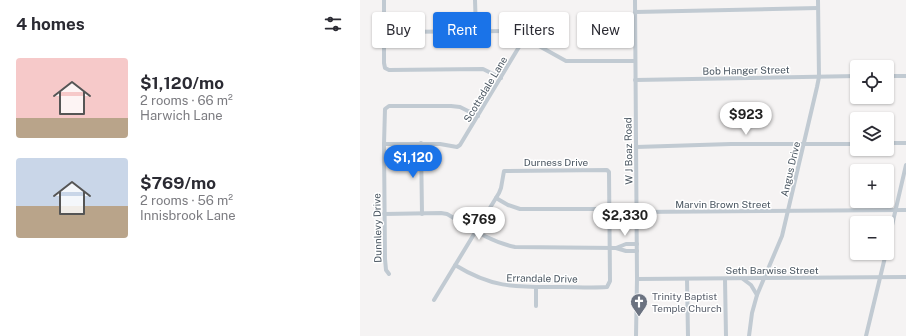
<!DOCTYPE html>
<meta charset="utf-8">
<style>
:root{--surface:#fff;--page:#f7f7f7;--text:#2b2b33;--muted:#7c7c81;--accent:#1a73e8}
body{margin:0;font-family:"Public Sans",sans-serif;background:var(--page);color:var(--text);height:100vh;display:flex;flex-direction:column;font-size:15px;white-space:nowrap}
*{box-sizing:border-box;margin:0}
p{font-size:13px;color:var(--muted)}
.icon{flex:none;width:22px;height:22px;fill:none;stroke:currentColor;stroke-width:2;stroke-linecap:round;stroke-linejoin:round}
.map{position:relative;flex:1;overflow:hidden}
.side{display:flex;flex-direction:column;background:var(--surface);width:360px}
.side>*{flex:none}
.banner{position:absolute;left:12px;top:12px;width:380px;height:36px;display:flex;gap:8px}
.controls{position:absolute;left:490px;top:60px;display:grid;gap:8px}
.controls a{display:grid;place-items:center;width:44px;height:44px;border-radius:4px;background:var(--surface);box-shadow:0 1px 3px #0004;font-size:20px}
.price{position:absolute;translate:-50% -34px;padding:0 9px;border-radius:14px;background:#fff;color:#222;font-size:13px;line-height:26px;filter:drop-shadow(0 1px 2px #0008)}
.price::after{content:'';position:absolute;left:50%;top:24px;width:12px;height:9px;margin-left:-6px;background:inherit;clip-path:polygon(0 0,100% 0,50% 100%)}
.price.on{background:var(--accent);color:#fff}
ul{padding:0;list-style:none}
li{display:flex;align-items:center;gap:12px;height:100px;padding:0 16px}
li span{display:grid;place-items:center;flex:none;width:112px;height:80px;border-radius:4px;color:#555}
li>.icon{margin-inline-start:auto}
span .icon{width:48px;height:48px;fill:#fffc;stroke-width:1}
li b{font-size:17px}
h2{display:flex;justify-content:space-between;align-items:center;height:48px;padding:0 16px;font-size:17px}
.chip{padding:0 14px;border-radius:4px;background:var(--surface);box-shadow:0 1px 3px #0004;font-size:14px;line-height:36px}
.chip.on{background:var(--accent);color:#fff}
main{display:flex;flex:1;min-height:0}
.map>svg:first-child{display:block}
.lines{fill:none;stroke-linecap:round;stroke-linejoin:round}
.minor{stroke:#c1cad2;stroke-width:4}
.labels{text-anchor:middle;dominant-baseline:central;stroke-width:3;stroke-linejoin:round;paint-order:stroke}
.street-label{font-size:10px;fill:#4a5661;stroke:#fff}
.worship-label{font-size:10px;fill:#5b616d;stroke:#fff;text-anchor:start}
</style>
<main>
<section class="side">
<h2>4 homes<svg class="icon" aria-label="filters" viewBox="0 0 24 24"><path d="M4 7h16M4 17h16"/><circle cx="9" cy="7" r="2"/><circle cx="15" cy="17" r="2"/></svg></h2>
<ul>
<li><span style="background:linear-gradient(#f6c9c9 75%,#b9a48a 0)"><svg class="icon" aria-label="home" viewBox="0 0 24 24"><path d="M3 11l9-7 9 7M6 9v11h12V9"/></svg></span><div><b>$1,120/mo</b><p>2 rooms · 66 m²</p><p>Harwich Lane</p></div></li>
<li><span style="background:linear-gradient(#c9d6e8 60%,#b9a48a 0)"><svg class="icon" aria-label="home" viewBox="0 0 24 24"><path d="M3 11l9-7 9 7M6 9v11h12V9"/></svg></span><div><b>$769/mo</b><p>2 rooms · 56 m²</p><p>Innisbrook Lane</p></div></li>
</ul>
</section>
<div class="map">
<svg width="546" height="336" viewBox="0 0 546 336">
<rect width="100%" height="100%" fill="#f5f3f3"/>
<g class="lines">
<!-- minor -->
<g class="minor">
<polyline points="24,0 24,63 25,68 29,70 123,69 141,78"/>
<polyline points="115,0 116,31"/>
<polyline points="275,0 277,279 276,336"/>
<polyline points="275,12 458,8"/>
<polyline points="24,32 152,31 206,61 275,61"/>
<polyline points="527,76 546,76"/>
<polyline points="275,80 497,76"/>
<polyline points="61,143 62,214"/>
<polyline points="527,143 546,143"/>
<polyline points="24,144 80,144 97,147 100,145 165,37"/>
<polyline points="276,147 371,144 497,144"/>
<polyline points="136,198 148,205 160,209 250,209"/>
<polyline points="276,212 546,210"/>
<path d="M24 214 81 213 87 214C109 227 130 242 155 247L256 248 266 244H277"/>
<polyline points="527,247 546,165"/>
<polyline points="256,248 266,251 277,251"/>
<polyline points="29,274 26,270 25,259 24,144 25,109 29,106 91,106 100,107 118,116"/>
<polyline points="277,279 546,277"/>
<polyline points="327,279 328,336"/>
<polyline points="365,279 366,336"/>
<polyline points="383,279 391,285 397,295"/>
<polyline points="176,287 176,306"/>
<path d="M74 300C96 264 117 229 139 193L141 188 144 171 247 170 249 172 250 281 247 287C232 288 216 287 201 287 157 287 134 289 95 265"/>
<polyline points="389,336 392,313 397,295 422,236 457,87 459,77 458,0"/>
<polyline points="506,336 526,253"/>
</g>
</g>
<!-- icons -->
<defs>
<g id="church-pin" transform="scale(0.9)"><path d="M0 17L-7.5 6A9.5 9.5 0 1 1 7.5 6Z" fill="#6b7280" stroke="#fff"/><path d="M-1.2-6h2.4v3.5h3.3v2.4h-3.3V6h-2.4V-.1h-3.3v-2.4h3.3Z" fill="#fff"/></g>
</defs>
<g fill-rule="evenodd">
<use href="#church-pin" x="279" y="302"/>
</g>
<g class="labels">
<!-- street labels -->
<g class="street-label">
<text transform="translate(386 70) rotate(-1)">Bob Hanger Street</text>
<text transform="translate(125 89) rotate(-59)">Scottsdale Lane</text>
<text transform="translate(268 151) rotate(-91)">W J Boaz Road</text>
<text x="196" y="162">Durness Drive</text>
<text transform="translate(430 169) rotate(-77)">Angus Drive</text>
<text x="363" y="204">Marvin Brown Street</text>
<text transform="translate(17 228) rotate(-91)">Dunnlevy Drive</text>
<text x="412" y="270">Seth Barwise Street</text>
<text transform="translate(182 278) rotate(1)">Errandale Drive</text>
</g>
<!-- worship labels -->
<g class="worship-label">
<text x="292" y="296">Trinity Baptist<tspan x="292" dy="12">Temple Church</tspan></text>
</g>
</g>
</svg>
<div class="controls">
<a><svg class="icon" aria-label="locate" viewBox="0 0 24 24"><circle cx="12" cy="12" r="6"/><path d="M12 2v4M12 18v4M2 12h4M18 12h4"/></svg></a>
<a><svg class="icon" aria-label="layers" viewBox="0 0 24 24"><path d="M12 4l9 5-9 5-9-5zM3 14l9 5 9-5"/></svg></a>
<a>+</a>
<a>−</a>
</div>
<b class="price" style="left:386px;top:136px">$923</b>
<b class="price on" style="left:53px;top:179px">$1,120</b>
<b class="price" style="left:265px;top:237px">$2,330</b>
<b class="price" style="left:119px;top:241px">$769</b>
<div class="banner">
<a class="chip">Buy</a>
<a class="chip on">Rent</a>
<a class="chip">Filters</a>
<a class="chip">New</a>
</div>
</div>
</main>
